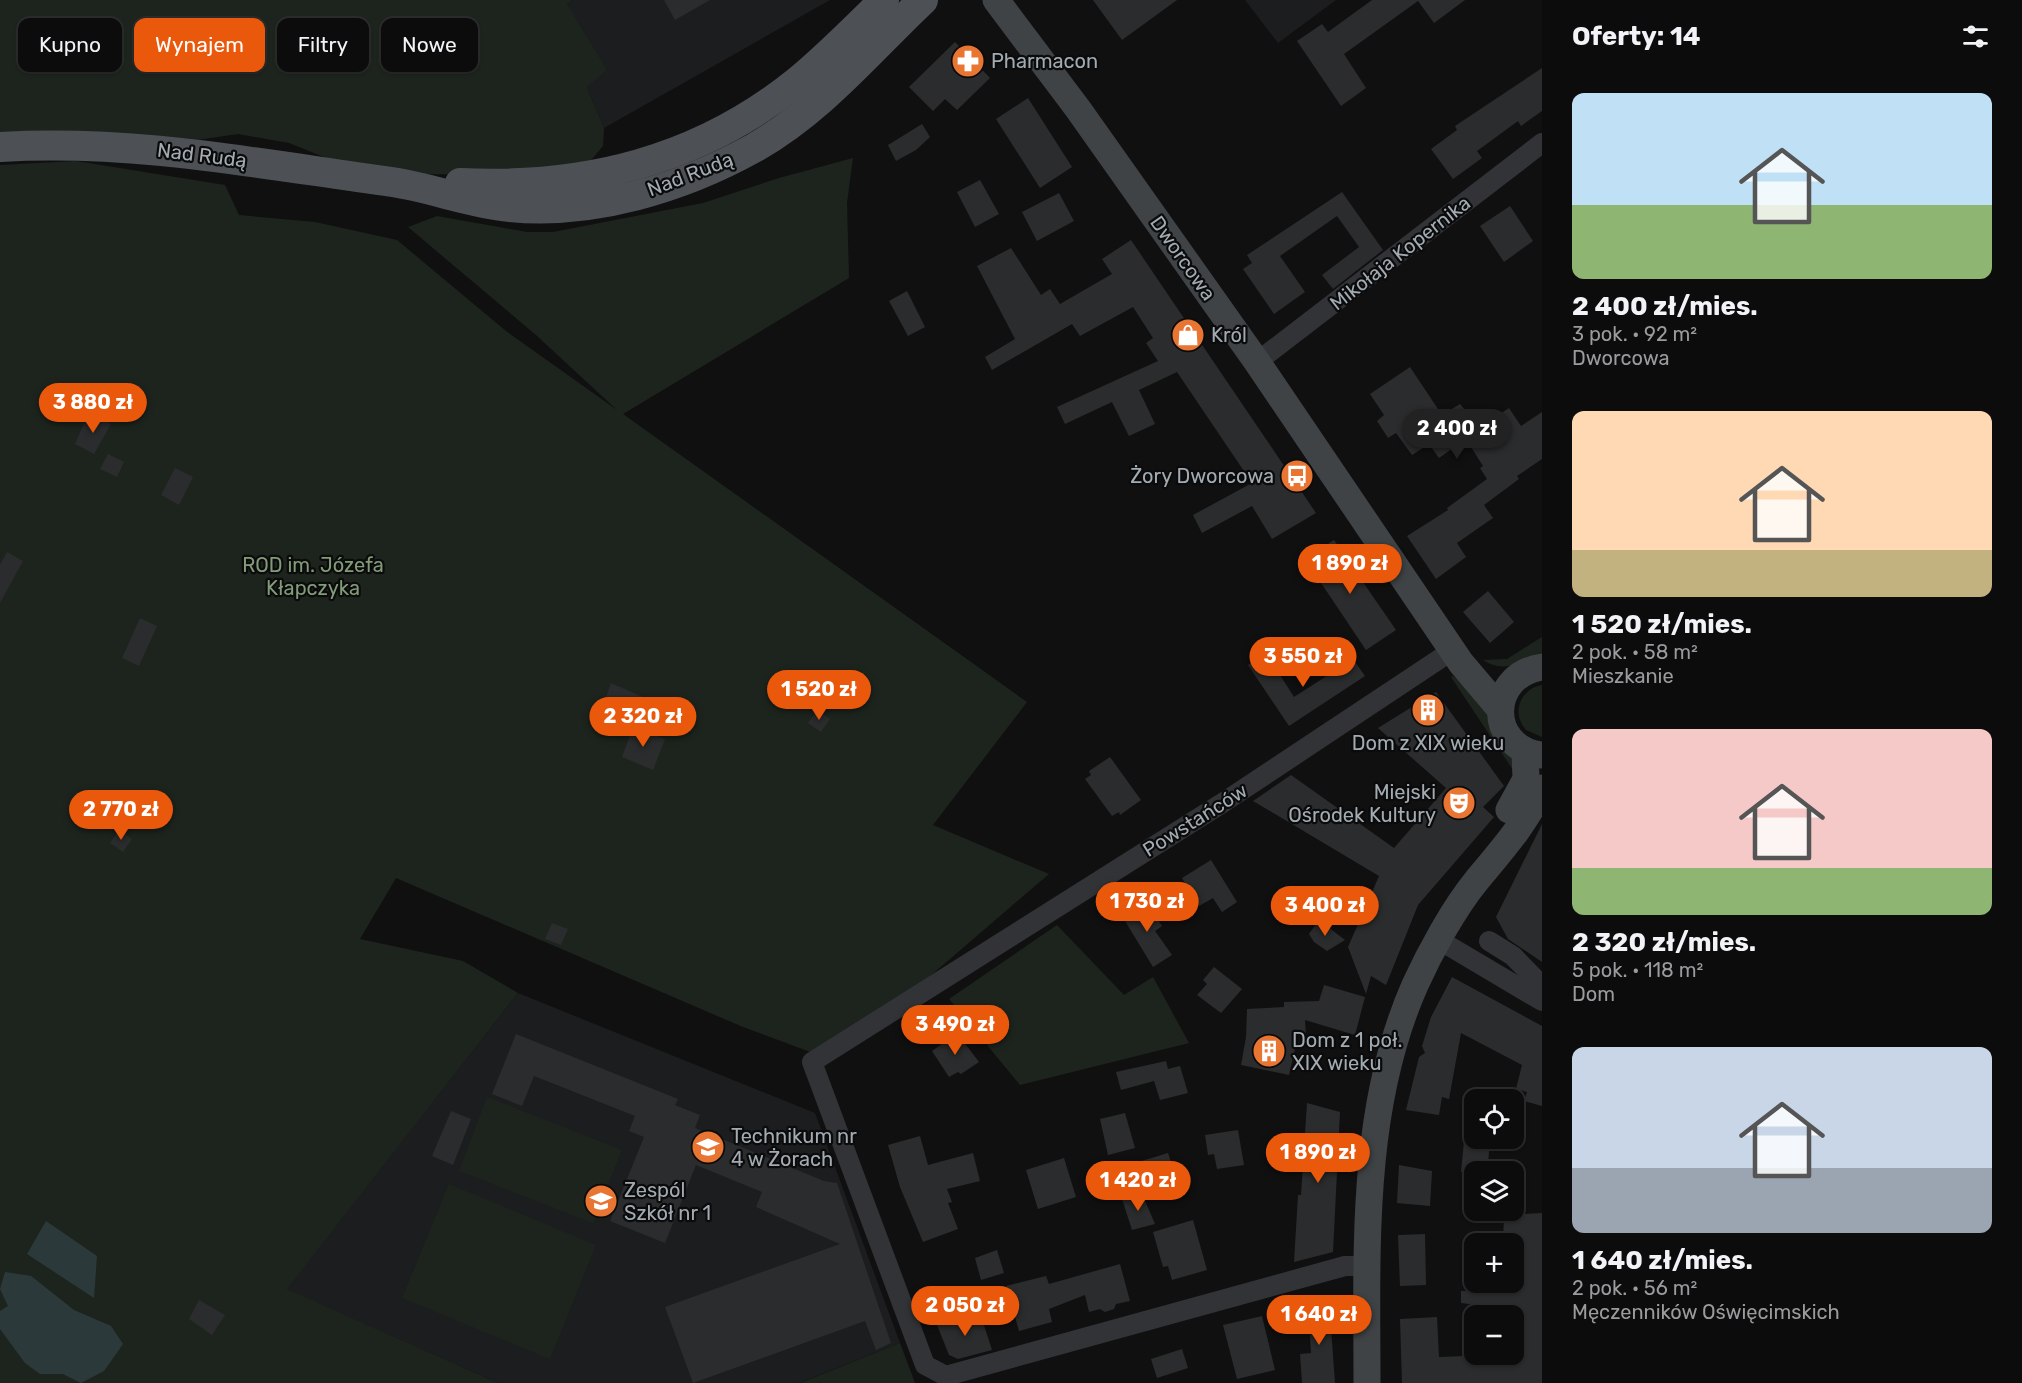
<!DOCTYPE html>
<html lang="pl">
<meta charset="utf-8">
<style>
:root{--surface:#0c0c0d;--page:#151516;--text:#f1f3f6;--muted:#9a9b9d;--line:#2c2c2e;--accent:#ea580c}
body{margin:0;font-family:Rubik,sans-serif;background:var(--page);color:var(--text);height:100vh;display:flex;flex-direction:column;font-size:22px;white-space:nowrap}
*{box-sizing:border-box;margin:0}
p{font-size:20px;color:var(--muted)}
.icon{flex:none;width:33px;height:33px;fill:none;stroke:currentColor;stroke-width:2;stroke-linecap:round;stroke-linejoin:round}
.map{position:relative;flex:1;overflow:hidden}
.drawer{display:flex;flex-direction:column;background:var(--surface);width:480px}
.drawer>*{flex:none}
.guide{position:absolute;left:18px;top:18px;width:570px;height:54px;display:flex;gap:12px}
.tools{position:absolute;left:1464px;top:1089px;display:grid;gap:12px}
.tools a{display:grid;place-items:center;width:60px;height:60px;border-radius:12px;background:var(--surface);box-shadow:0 2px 4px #0004,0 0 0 2px var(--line);font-size:30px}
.price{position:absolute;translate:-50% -51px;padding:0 14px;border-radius:21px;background:var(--accent);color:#fff;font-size:20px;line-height:39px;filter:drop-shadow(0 2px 3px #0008)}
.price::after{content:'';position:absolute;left:50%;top:36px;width:18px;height:14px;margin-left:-9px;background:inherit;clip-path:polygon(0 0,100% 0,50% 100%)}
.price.selected{background:#222;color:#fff}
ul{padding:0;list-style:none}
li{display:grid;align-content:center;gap:12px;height:318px;padding:0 30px}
li span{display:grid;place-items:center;height:186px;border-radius:12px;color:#555}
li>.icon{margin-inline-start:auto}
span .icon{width:108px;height:108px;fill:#fffc;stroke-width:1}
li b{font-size:26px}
h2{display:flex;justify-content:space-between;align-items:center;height:72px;padding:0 30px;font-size:26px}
.pill{padding:0 21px;border-radius:12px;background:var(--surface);box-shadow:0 2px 4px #0004,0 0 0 2px var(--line);font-size:21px;line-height:54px}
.pill.selected{background:var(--accent);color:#fff}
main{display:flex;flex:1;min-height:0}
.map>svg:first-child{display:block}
.built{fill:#1c1d1e}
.green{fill:#1d241d}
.water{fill:#2c393b}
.building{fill:#2b2c2d}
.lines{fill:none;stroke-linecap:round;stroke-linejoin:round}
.street{stroke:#313336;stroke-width:20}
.secondary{stroke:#3f4346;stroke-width:27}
.primary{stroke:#4d5155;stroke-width:30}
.labels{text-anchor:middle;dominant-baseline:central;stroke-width:4.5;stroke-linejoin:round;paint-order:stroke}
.poi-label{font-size:20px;fill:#a2abb2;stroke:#0b0b0c;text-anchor:start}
.street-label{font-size:20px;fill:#a2abb2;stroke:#0b0b0c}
.park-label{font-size:20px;fill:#829c7a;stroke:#0b0b0c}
</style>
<main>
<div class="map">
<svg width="1542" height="1383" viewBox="0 0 1542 1383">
<rect width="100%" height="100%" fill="#101011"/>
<!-- built -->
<g class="built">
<polygon points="573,0 830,0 604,128 587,87 567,4"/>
<polygon points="1245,0 1336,0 1278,43"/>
<polygon points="518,993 815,1113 900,1343 799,1383 498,1383 286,1289"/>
</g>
<!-- green -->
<g class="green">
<polygon points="0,0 573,0 567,4 607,70 587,87 604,128 603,146 587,165 498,175 415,174 339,163 289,143 238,134 190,141 24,131 0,133"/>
<polygon points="853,158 847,203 849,278 623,414 1027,702 933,825 1049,874 929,977 813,1053 743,1027 396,878 360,939 463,961 518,993 287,1289 498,1383 0,1383 0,165 76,161 225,185 239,215 315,222 397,240 506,331 617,410 536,335 408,227 437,216 527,232 553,232 703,203 779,178"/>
<path d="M1542 637V653C1522 662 1504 674 1483 660L1507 659Z"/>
<polygon points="1453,676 1474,691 1513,758 1515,773 1451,677"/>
<path d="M1542 685V737L1526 730C1511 713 1520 689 1542 685Z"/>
<polygon points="1057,925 1124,995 1153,977 1189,1043 1020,1085 949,999"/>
<polygon points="487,1097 622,1150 593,1223 459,1171"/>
<polygon points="449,1184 596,1245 550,1359 402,1298"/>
<polygon points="900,1343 915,1383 800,1383"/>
</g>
<!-- water -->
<g class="water">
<polygon points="46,1221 97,1256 94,1298 27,1254"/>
<polygon points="5,1272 31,1276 74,1310 111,1326 123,1344 104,1371 81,1383 63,1374 40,1374 25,1363 0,1329 0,1311 8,1306 0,1289"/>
</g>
<!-- building -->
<g class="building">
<polygon points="664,0 710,0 675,20"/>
<polygon points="1093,0 1177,0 1122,40"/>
<polygon points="1372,0 1465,0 1434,23 1418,1 1344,54 1366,88 1341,106 1297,41 1322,24 1328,32"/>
<polygon points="955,42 990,78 957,110 945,99 933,111 909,87"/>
<polygon points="1542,68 1542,111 1521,126 1518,121 1477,151 1482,158 1453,179 1431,149 1457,130 1455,126"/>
<polygon points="1028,98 1072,167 1040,188 996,119"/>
<polygon points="922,124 930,137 916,150 896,161 888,145"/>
<polygon points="980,180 999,214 975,227 957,192"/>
<polygon points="1342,192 1383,250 1333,289 1322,275 1359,247 1337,216 1280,256 1305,292 1274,314 1243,269 1252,263 1247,255"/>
<polygon points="1059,193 1074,221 1037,241 1022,212"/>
<polygon points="1510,206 1533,241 1504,262 1480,226"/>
<polygon points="1131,240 1316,513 1272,539 1252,506 1202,533 1193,515 1252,483 1177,372 1139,390 1155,424 1129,436 1112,402 1065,424 1057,407 1158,361 1146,343 1153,338 1133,307 1080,336 1072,324 992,370 985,357 1015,339 977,266 1011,248 1041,295 1050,289 1060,304 1112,274 1102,259"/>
<polygon points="907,291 925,327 908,336 889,301"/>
<polygon points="1410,367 1442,415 1460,404 1475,422 1477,420 1482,426 1509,408 1521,426 1542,412 1542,459 1517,476 1519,479 1484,505 1493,518 1457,543 1466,557 1436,579 1407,536 1448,510 1447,508 1487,479 1480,468 1483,466 1466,439 1439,458 1429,444 1412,455 1396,433 1388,438 1377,421 1384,415 1370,394"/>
<polygon points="94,414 111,424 94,454 75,444 86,419 90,421"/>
<polygon points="108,454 124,462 117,477 100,469"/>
<polygon points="175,468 193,477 179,505 161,495"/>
<polygon points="1334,540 1396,630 1366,650 1305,559"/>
<polygon points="7,552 23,561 0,603 0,565"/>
<polygon points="1488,591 1514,622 1490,643 1463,612"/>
<polygon points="140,618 157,626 139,666 122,658"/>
<polygon points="1266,653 1294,697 1353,659 1365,676 1289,726 1248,665"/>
<polygon points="611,683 654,702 646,719 604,703"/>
<polygon points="1436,692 1504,786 1483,807 1494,817 1418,905 1386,985 1371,976 1366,994 1348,947 1379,876 1253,801 1291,775 1394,848 1446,788 1378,728"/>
<polygon points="817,710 830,719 821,732 808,723"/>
<polygon points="633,727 665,739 653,770 622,757"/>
<polygon points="1110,757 1141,800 1120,815 1119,812 1112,816 1085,779 1091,775 1089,771"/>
<polygon points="1542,824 1542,962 1508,939 1496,917"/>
<polygon points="119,830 132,839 123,852 110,843"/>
<polygon points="1211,860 1237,902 1222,912 1213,898 1199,906 1182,878"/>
<polygon points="1145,901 1162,926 1155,931 1172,955 1153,967 1122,916"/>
<polygon points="1319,920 1345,940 1327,951 1314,942 1309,934"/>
<polygon points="552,923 568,929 561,945 545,939"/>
<polygon points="1214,967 1242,989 1221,1013 1197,995 1207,984 1203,980"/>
<polygon points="1452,977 1542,1026 1542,1106 1524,1101 1527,1092 1516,1089 1522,1065 1461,1033 1449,1099 1442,1097 1439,1115 1406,1110 1419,1057 1425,1053 1422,1046 1431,1017"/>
<polygon points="1324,985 1365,997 1355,1035 1305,1020 1306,1035 1298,1035 1289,1075 1241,1065 1246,1037 1247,1009 1284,1007 1284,1002 1319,1001"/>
<polygon points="957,1033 979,1062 961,1074 958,1072 949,1077 932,1051"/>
<polygon points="516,1034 678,1099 675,1105 700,1115 695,1128 824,1181 837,1183 891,1343 876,1350 865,1321 693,1383 665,1307 840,1244 756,1207 762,1192 696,1165 665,1243 610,1221 644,1137 629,1131 635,1116 534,1076 522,1106 492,1094"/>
<polygon points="1166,1061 1168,1069 1180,1066 1188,1093 1160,1100 1154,1081 1121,1090 1116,1072"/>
<polygon points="1307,1103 1340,1112 1333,1252 1294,1262 1298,1195 1301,1195"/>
<polygon points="451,1111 471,1119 453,1165 432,1156"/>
<polygon points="1125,1113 1135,1148 1108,1155 1100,1119"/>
<polygon points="1238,1130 1244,1165 1217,1169 1214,1154 1208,1155 1205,1135"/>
<polygon points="920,1136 928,1165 973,1153 980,1181 947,1189 952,1202 948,1203 958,1229 923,1242 900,1187 888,1145"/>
<polygon points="1464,1141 1490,1143 1487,1172 1461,1172"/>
<polygon points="1168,1153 1177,1180 1143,1190 1135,1163"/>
<polygon points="1064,1158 1076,1197 1038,1209 1026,1170"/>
<polygon points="1399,1165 1432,1171 1430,1206 1397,1203"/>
<polygon points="1142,1194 1155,1224 1132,1230 1122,1199"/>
<polygon points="1542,1213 1542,1383 1402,1383 1400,1319 1437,1317 1439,1357 1514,1354 1514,1316 1494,1316 1494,1307 1461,1303 1461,1291 1516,1292 1517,1244 1503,1244 1504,1215"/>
<polygon points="1193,1220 1207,1270 1172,1280 1168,1266 1163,1267 1153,1232"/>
<polygon points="1425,1234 1426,1285 1400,1286 1398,1235"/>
<polygon points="997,1250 1004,1273 981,1280 975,1258"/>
<polygon points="1120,1264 1130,1301 1116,1304 1114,1309 1105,1312 1100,1309 1089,1312 1085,1295 1049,1309 1052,1322 1019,1331 1006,1286 1046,1276 1049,1284"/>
<polygon points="199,1300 225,1315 212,1335 189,1319"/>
<polygon points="1329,1300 1335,1383 1302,1383 1300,1354 1311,1353 1308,1301"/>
<polygon points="980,1313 992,1350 958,1359 949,1355 937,1325"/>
<polygon points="1262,1316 1275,1370 1237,1379 1223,1325"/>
<polygon points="1182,1349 1188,1368 1157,1378 1151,1359"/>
</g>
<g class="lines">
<!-- street -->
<g class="street">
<polyline points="1257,362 1542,143"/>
<polyline points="1439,940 1542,1001"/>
<polyline points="1489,941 1513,956 1542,986"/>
<polyline points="1367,1266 1345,1266 946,1376 925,1365 812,1062 1224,802 1453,650"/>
</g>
<!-- secondary -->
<g class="secondary">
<polyline points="996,0 1078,109 1257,362 1461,663 1500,709"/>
<path d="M1541 755C1486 747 1488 675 1542 667"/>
<polyline points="1509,810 1526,779 1525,751"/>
<path d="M1367 1383C1367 1251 1360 1109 1415 985 1430 952 1454 908 1477 880 1502 850 1526 823 1542 788"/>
</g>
<!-- primary -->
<g class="primary">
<path d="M0 147C135 139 259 164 392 182 432 188 469 203 510 207 593 215 682 188 754 148 821 110 868 52 923 0"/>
<path d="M460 183C585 189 699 161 798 81 828 56 856 28 884 0"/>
</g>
</g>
<!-- icons -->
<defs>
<g id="pharmacy-disc" transform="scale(1.725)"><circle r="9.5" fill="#e87532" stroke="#0b0b0c"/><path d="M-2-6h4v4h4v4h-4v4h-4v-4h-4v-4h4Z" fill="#fff"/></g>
<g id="shop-disc" transform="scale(1.725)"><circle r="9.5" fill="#e87532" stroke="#0b0b0c"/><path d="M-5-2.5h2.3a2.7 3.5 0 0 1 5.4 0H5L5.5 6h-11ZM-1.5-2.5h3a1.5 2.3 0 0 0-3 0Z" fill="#fff"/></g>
<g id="bus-disc" transform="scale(1.725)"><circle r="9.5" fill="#e87532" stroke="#0b0b0c"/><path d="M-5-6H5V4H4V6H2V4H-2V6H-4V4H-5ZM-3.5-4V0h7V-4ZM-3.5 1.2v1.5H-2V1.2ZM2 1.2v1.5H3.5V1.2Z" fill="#fff"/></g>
<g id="building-disc" transform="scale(1.725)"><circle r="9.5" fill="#e87532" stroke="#0b0b0c"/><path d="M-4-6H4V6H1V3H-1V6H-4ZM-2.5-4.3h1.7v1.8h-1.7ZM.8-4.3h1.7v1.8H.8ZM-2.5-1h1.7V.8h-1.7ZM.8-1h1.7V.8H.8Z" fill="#fff"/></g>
<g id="theatre-disc" transform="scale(1.725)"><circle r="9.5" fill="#e87532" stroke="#0b0b0c"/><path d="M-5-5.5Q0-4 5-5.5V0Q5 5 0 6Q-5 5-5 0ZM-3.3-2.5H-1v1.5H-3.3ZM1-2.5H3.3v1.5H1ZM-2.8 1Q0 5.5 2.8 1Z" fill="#fff"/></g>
<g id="school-disc" transform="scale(1.725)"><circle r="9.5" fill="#e87532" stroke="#0b0b0c"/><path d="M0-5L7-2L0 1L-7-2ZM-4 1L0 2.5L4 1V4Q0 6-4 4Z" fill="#fff"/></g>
</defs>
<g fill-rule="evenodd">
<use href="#pharmacy-disc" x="968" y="61"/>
<use href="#shop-disc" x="1188" y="335"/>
<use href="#bus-disc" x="1297" y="476"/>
<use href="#building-disc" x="1428" y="710"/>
<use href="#theatre-disc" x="1459" y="803"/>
<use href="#building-disc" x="1269" y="1051"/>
<use href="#school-disc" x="708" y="1147"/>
<use href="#school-disc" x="601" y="1201"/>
</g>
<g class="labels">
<!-- poi labels -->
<g class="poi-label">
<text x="991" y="61">Pharmacon</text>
<text x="1211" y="335">Król</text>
<text x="1274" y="476" text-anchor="end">Żory Dworcowa</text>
<text x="1428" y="743" text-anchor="middle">Dom z XIX wieku</text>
<text x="1436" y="792" text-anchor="end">Miejski<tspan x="1436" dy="23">Ośrodek Kultury</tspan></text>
<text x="1292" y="1040">Dom z 1 poł.<tspan x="1292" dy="23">XIX wieku</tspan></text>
<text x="731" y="1136">Technikum nr<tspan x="731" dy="23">4 w Żorach</tspan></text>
<text x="624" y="1190">Zespól<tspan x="624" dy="23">Szkół nr 1</tspan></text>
</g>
<!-- street labels -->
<g class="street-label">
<text transform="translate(202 155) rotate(7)">Nad Rudą</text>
<text transform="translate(690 174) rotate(-21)">Nad Rudą</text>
<text transform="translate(1400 253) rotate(-38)">Mikołaja Kopernika</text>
<text transform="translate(1183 258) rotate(55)">Dworcowa</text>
<text transform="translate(1195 820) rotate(-32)">Powstańców</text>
</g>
<!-- park labels -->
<g class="park-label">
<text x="313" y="565">ROD im. Józefa<tspan x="313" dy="23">Kłapczyka</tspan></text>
</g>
</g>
</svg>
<div class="tools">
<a><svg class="icon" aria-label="locate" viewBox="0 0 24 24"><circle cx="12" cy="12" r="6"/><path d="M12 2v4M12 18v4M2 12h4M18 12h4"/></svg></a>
<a><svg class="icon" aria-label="layers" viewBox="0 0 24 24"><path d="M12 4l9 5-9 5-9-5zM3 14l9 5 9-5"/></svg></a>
<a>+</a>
<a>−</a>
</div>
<b class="price" style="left:93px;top:434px">3 880 zł</b>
<b class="price selected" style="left:1457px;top:460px">2 400 zł</b>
<b class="price" style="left:1350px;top:595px">1 890 zł</b>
<b class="price" style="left:1303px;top:688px">3 550 zł</b>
<b class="price" style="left:819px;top:721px">1 520 zł</b>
<b class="price" style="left:643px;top:748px">2 320 zł</b>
<b class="price" style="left:121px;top:841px">2 770 zł</b>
<b class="price" style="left:1147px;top:933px">1 730 zł</b>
<b class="price" style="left:1325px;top:937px">3 400 zł</b>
<b class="price" style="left:955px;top:1056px">3 490 zł</b>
<b class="price" style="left:1318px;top:1184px">1 890 zł</b>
<b class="price" style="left:1138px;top:1212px">1 420 zł</b>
<b class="price" style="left:965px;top:1337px">2 050 zł</b>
<b class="price" style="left:1319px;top:1346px">1 640 zł</b>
<div class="guide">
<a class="pill">Kupno</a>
<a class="pill selected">Wynajem</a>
<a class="pill">Filtry</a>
<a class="pill">Nowe</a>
</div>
</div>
<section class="drawer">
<h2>Oferty: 14<svg class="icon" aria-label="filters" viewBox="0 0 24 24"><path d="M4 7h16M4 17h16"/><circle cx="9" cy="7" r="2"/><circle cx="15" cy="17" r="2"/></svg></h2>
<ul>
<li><span style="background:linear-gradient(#bfe0f5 60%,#8fb573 0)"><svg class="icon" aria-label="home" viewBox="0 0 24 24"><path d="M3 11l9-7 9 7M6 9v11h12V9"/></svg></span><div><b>2 400 zł/mies.</b><p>3 pok. · 92 m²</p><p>Dworcowa</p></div></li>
<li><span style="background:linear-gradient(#ffd9b3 75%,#c2b280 0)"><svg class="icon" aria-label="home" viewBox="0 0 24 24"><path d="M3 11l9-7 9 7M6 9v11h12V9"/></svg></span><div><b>1 520 zł/mies.</b><p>2 pok. · 58 m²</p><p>Mieszkanie</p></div></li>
<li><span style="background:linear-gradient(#f6c9c9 75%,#8fb573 0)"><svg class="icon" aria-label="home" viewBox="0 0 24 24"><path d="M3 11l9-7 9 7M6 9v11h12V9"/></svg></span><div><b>2 320 zł/mies.</b><p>5 pok. · 118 m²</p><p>Dom</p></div></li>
<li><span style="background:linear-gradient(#c9d6e8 65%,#9aa5b1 0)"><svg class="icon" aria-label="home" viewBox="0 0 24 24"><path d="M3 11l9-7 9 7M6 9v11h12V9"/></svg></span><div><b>1 640 zł/mies.</b><p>2 pok. · 56 m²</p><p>Męczenników Oświęcimskich</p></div></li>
</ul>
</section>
</main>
